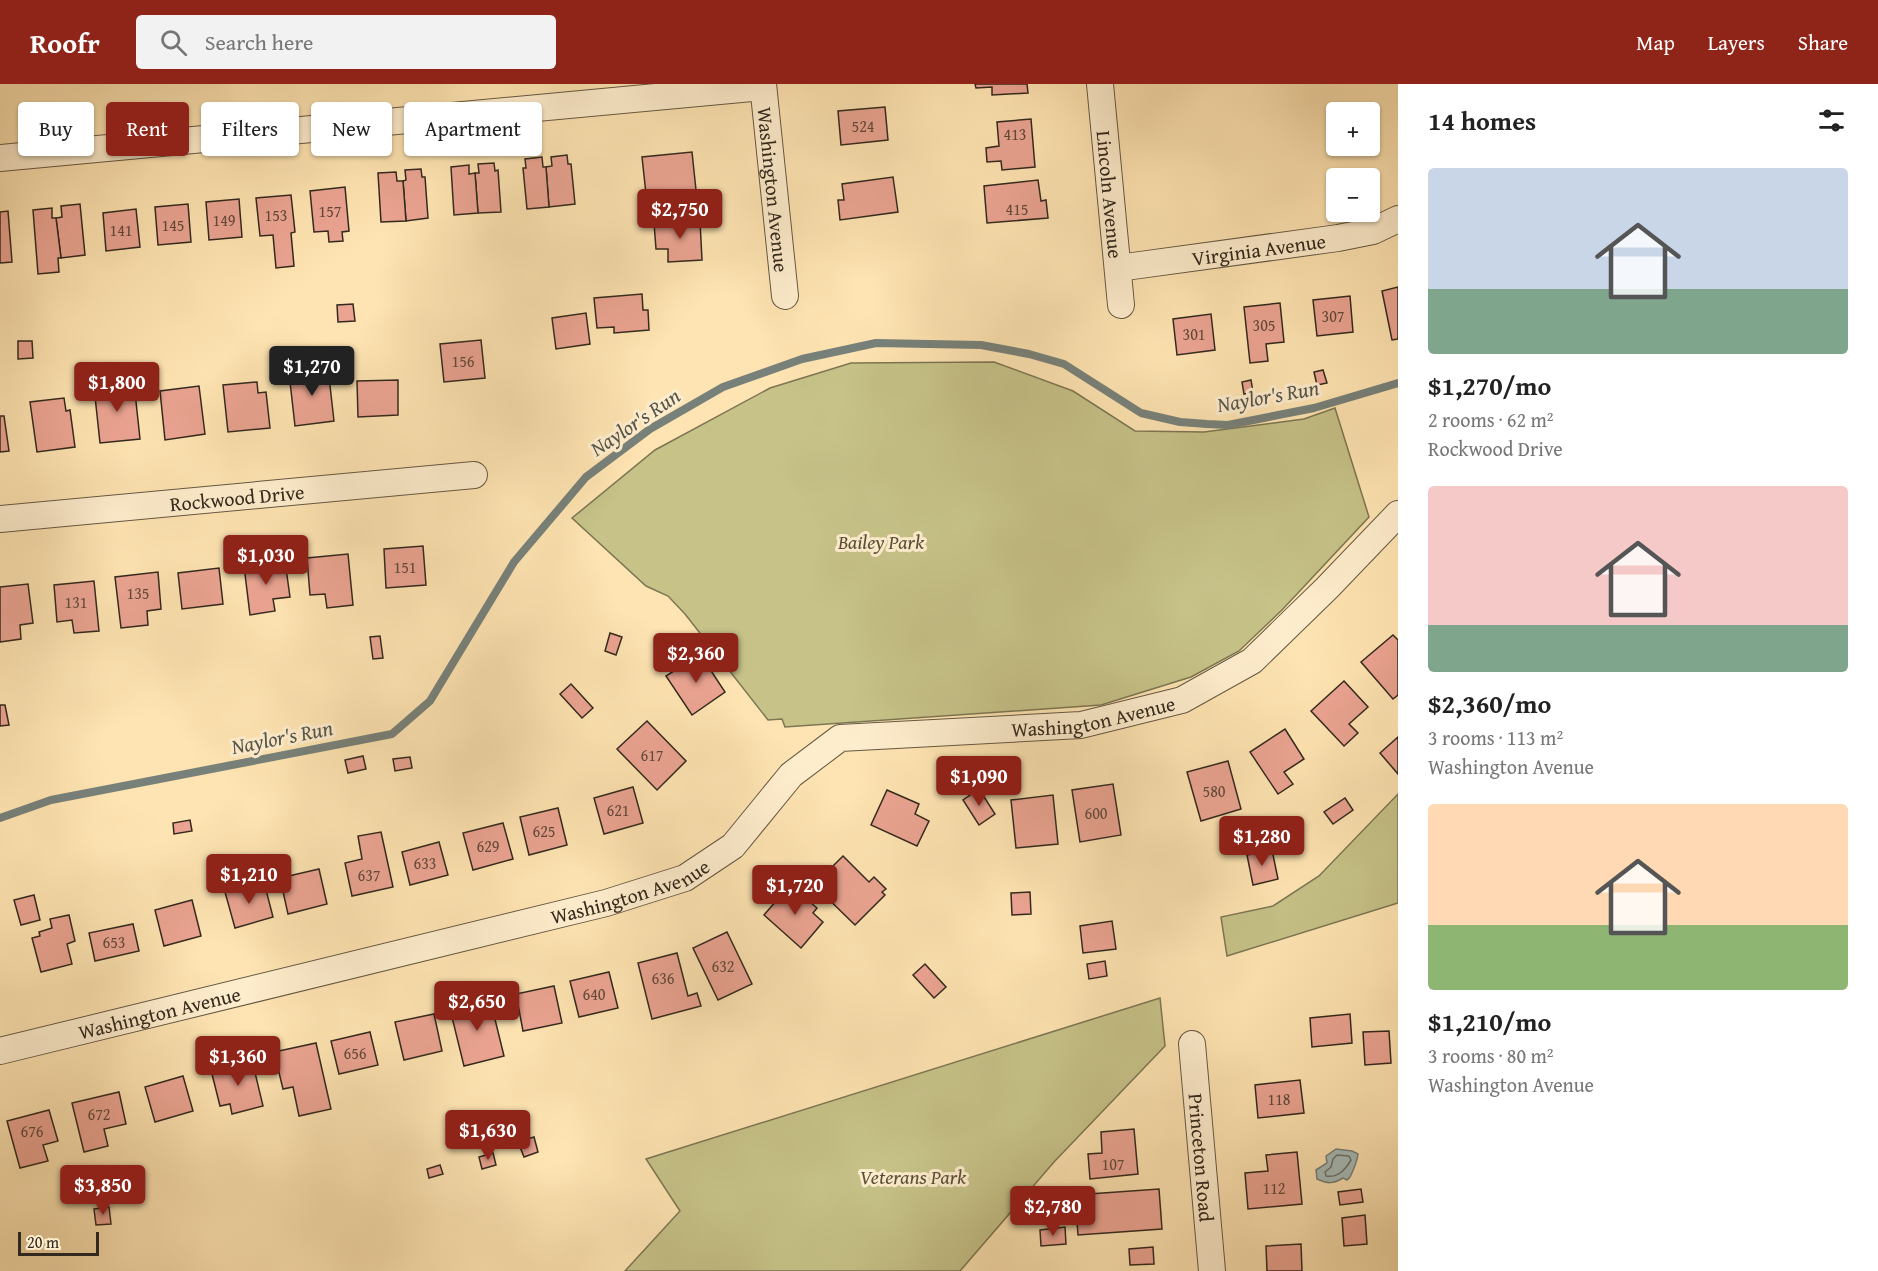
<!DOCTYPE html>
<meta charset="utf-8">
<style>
:root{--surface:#fff;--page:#f2f2f2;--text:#222;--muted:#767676;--accent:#8f2418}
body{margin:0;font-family:"Gentium Book Plus",serif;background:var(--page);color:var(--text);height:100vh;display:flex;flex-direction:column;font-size:22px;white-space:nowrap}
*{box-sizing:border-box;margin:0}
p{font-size:20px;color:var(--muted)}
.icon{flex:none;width:33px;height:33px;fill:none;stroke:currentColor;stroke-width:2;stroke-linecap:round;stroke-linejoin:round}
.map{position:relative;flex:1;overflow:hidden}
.side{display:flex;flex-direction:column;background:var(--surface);width:480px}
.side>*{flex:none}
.banner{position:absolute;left:18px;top:18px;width:570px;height:54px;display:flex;gap:12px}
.tools{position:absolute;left:1326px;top:18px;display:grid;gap:12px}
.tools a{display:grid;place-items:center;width:54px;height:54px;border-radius:6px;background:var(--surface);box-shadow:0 2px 4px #0004;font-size:30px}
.scale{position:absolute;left:18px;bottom:15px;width:81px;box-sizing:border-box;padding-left:6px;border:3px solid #33291e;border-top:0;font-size:16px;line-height:21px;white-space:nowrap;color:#33291e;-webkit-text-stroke:4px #feedcd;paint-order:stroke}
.price{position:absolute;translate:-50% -51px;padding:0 14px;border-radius:6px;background:var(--accent);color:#fff;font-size:20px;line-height:39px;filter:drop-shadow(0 2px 3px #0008)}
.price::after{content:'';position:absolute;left:50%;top:36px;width:18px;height:14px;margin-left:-9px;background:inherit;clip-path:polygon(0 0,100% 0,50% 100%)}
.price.on{background:#222;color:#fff}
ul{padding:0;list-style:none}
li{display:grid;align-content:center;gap:12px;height:318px;padding:0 30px}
li span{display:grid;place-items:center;height:186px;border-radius:6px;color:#555}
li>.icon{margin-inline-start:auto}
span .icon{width:108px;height:108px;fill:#fffc;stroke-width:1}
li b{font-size:26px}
h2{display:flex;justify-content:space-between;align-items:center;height:72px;padding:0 30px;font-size:26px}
.tag{padding:0 21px;border-radius:6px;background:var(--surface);box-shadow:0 2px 4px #0004;font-size:21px;line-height:54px}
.tag.on{background:var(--accent);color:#fff}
header{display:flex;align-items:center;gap:36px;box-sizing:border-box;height:84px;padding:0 30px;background:var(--accent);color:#fff}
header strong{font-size:28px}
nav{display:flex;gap:33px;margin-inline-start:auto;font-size:21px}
.search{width:420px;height:54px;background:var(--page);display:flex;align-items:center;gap:15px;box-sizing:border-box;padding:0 21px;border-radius:6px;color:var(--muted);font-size:22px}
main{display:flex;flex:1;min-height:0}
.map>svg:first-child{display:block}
.green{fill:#c6c288;stroke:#7c7653;stroke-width:1.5}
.water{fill:#a5bcb8;stroke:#77817a;stroke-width:1.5}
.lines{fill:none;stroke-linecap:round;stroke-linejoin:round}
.shore{stroke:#6c726b;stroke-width:1.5}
.stream{stroke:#77817a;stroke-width:8}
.building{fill:#eba492;stroke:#33291e;stroke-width:1.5}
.street-casing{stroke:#665843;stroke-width:28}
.street{stroke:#feedcd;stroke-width:26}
.labels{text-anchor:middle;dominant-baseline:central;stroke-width:6;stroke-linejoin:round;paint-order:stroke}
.number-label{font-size:16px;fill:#61483b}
.street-label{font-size:20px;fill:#33291e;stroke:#feedcd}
.park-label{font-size:20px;font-style:italic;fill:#584f38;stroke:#feedcd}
.water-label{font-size:21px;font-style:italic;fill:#55554c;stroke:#feedcd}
</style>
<header>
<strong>Roofr</strong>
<div class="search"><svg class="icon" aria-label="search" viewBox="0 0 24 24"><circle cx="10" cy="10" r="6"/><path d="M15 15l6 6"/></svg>Search here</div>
<nav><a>Map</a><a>Layers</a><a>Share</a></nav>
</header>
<main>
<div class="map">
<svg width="1398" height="1187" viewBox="0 0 1398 1187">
<rect width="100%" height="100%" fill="#fee4b2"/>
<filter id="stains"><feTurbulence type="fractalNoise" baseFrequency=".00333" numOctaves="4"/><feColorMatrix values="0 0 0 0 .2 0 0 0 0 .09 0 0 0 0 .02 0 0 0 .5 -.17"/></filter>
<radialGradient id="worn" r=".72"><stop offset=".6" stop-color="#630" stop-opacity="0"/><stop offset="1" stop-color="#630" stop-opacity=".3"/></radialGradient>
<!-- green -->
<g class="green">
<polygon points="994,278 1073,307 1135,347 1204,348 1304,335 1335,324 1369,433 1282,526 1239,567 1191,593 1101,621 785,643 782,635 768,636 685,530 668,512 646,502 572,434 655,366 770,304 851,279"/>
<polygon points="1398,710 1398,819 1227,872 1221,833 1273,822 1319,792"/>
<polygon points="1160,914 1165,962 1054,1078 960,1187 625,1187 680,1127 646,1075"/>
</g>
<!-- water -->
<path class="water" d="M1336 1065 1352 1067 1358 1070C1357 1078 1353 1087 1350 1093L1347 1096 1343 1094C1333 1100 1328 1100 1317 1095L1316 1086 1327 1079 1326 1072Z"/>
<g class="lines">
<!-- shore -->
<path class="shore" d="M1337 1071 1349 1072 1351 1076C1345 1086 1338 1094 1326 1092L1325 1088 1331 1083 1333 1075Z"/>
<!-- stream -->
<polyline class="stream" points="0,734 51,716 392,650 430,617 514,478 586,393 650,345 723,303 802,275 876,259 981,261 1029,270 1064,280 1141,329 1180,338 1207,340 1228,341 1314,324 1398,299"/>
</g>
<!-- building -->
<g class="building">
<polygon points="975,0 1027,0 1028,9 992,11 992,3 976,4"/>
<polygon points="885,23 888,56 841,61 838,27"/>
<polygon points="1031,35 1035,83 1002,86 1001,77 987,78 986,64 999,62 997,38"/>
<polygon points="692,68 696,106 646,110 642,73"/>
<polygon points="567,71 568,80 571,80 575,120 549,123 546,83 552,82 551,73"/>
<polygon points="542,73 543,83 546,83 549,123 527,125 523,84 526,84 525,75"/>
<polygon points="494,79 495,87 498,86 501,128 478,129 475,89 479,89 478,80"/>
<polygon points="469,81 469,90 475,89 478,129 454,131 451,83"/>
<polygon points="421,85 422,93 425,93 428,134 406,137 403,97 406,96 405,86"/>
<polygon points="396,88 397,97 403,97 406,137 381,138 378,89"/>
<polygon points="893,93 898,128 840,136 838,116 844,116 842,100"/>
<polygon points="1038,96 1041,117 1046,116 1048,134 987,139 984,102"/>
<polygon points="345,103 349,147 342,148 343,157 329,158 328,147 314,148 310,107"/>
<polygon points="291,111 295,148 291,149 294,182 276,184 273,151 260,152 256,114"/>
<polygon points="239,115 242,153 209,156 206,118"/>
<polygon points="80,120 85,171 61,174 56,134 62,133 61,122"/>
<polygon points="188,120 191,158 158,161 155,123"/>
<polygon points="52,124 52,134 56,134 61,174 58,174 59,188 38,190 33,126"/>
<polygon points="136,125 140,163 106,167 103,129"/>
<polygon points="8,127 12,178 0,179 0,128"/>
<polygon points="700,137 702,176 668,178 668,165 656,165 654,139"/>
<polygon points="1398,203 1398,255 1392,256 1382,207"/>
<polygon points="642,210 643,226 648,226 649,246 614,249 614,243 597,244 594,214"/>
<polygon points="1350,212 1353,248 1317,252 1313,216"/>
<polygon points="1280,219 1284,258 1266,260 1268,277 1250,279 1244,223"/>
<polygon points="353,220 355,237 338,238 337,221"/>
<polygon points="586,229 590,260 556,265 552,234"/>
<polygon points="1211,230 1215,266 1177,271 1173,235"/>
<polygon points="481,256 485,294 444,298 440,260"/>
<polygon points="18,257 32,257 33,274 18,275"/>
<polygon points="328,284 334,337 295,342 289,289"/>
<polygon points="1323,286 1327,299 1317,301 1314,288"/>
<polygon points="398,296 398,331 358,333 357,297"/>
<polygon points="1251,296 1253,308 1244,310 1242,298"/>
<polygon points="257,298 258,309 266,308 270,344 228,348 223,301"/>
<polygon points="134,299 140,355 100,359 94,303"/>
<polygon points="199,302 205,350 165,356 160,307"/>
<polygon points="64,314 66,327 70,326 75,363 37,368 30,318"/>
<polygon points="0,332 4,332 9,367 0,368"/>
<polygon points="423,462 426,501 386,504 384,465"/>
<polygon points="348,470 353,521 327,524 325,510 310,511 307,474"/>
<polygon points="285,477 290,513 273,515 275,527 250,531 244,482"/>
<polygon points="219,484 223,520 182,525 178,489"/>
<polygon points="158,488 161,525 147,527 148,541 121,544 115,493"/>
<polygon points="94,497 99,547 74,549 72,536 57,538 54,501"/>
<polygon points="28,500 33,539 20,541 21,555 0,558 0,503"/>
<polygon points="610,549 622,553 616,571 605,567"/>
<polygon points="1393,551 1398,556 1398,611 1393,615 1361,578"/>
<polygon points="380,552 383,574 373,575 370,553"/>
<polygon points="700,570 725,608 692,631 666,592"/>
<polygon points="1344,597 1368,623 1349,640 1358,649 1344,662 1311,627"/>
<polygon points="571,600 593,624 582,634 560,610"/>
<polygon points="0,621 5,621 9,641 0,642"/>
<polygon points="647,637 686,677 657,706 617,665"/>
<polygon points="1285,645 1304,675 1284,688 1293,700 1278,710 1250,668"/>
<polygon points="1398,653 1398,690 1380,669"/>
<polygon points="363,672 366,685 348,689 345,676"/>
<polygon points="410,673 412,684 395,687 393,675"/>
<polygon points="1228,677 1241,725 1201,737 1187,688"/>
<polygon points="1113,700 1121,751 1080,758 1072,706"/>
<polygon points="633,703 643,739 604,750 594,714"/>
<polygon points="979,705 995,730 979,741 963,716"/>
<polygon points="887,706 919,720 915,730 929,737 917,762 871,741"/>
<polygon points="1053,711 1058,760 1016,764 1011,716"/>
<polygon points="1345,714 1353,726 1333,740 1324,728"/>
<polygon points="558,724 567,761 529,771 520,733"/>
<polygon points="190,736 192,747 174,750 173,739"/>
<polygon points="503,739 513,775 473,786 463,749"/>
<polygon points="381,748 393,803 352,812 345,779 362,775 358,752"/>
<polygon points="439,758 448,791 410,801 402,768"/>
<polygon points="1272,766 1278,795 1253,801 1247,771"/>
<polygon points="843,772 869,798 874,793 886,805 882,808 885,811 855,841 814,801"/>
<polygon points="319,785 327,820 288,830 280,794"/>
<polygon points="264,798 273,833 235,844 225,808"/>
<polygon points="790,801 817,824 813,829 823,838 801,864 764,831"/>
<polygon points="1030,808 1031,830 1012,831 1011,809"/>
<polygon points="34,811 40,836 21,841 14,816"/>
<polygon points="192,816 201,852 164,862 155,826"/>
<polygon points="69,831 75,857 67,860 72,880 41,888 32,854 40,852 39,848 52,844 50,835"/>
<polygon points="1112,837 1116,865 1083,869 1080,842"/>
<polygon points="133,840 139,867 95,877 89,849"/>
<polygon points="727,848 752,900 718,916 693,864"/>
<polygon points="677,869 688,912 697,909 701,922 652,935 638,879"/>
<polygon points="1105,877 1107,892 1089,895 1087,880"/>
<polygon points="925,880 946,903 934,914 913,891"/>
<polygon points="609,888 618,924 579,933 570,897"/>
<polygon points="554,902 562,939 523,947 516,910"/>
<polygon points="490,915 504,972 464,982 450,925"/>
<polygon points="434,930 442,967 404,976 395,938"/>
<polygon points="1350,930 1352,959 1312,963 1310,934"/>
<polygon points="1389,947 1391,979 1365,981 1363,948"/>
<polygon points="370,948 378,981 339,990 331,957"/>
<polygon points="316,959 331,1025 299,1032 293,1003 283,1005 274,968"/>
<polygon points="252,976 263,1022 232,1030 230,1020 220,1022 211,986"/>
<polygon points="183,992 193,1027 155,1038 145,1003"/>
<polygon points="1300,996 1304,1029 1258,1034 1255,1001"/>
<polygon points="119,1008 126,1040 104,1045 108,1062 84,1068 72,1019"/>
<polygon points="49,1026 58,1057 43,1061 48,1077 20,1084 7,1037"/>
<polygon points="1134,1045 1138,1090 1090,1095 1088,1070 1102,1069 1101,1048"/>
<polygon points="534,1053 538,1068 524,1073 518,1058"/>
<polygon points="1297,1068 1302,1120 1248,1125 1245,1089 1268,1087 1266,1071"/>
<polygon points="493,1069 496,1081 482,1085 479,1073"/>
<polygon points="440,1081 443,1090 429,1094 427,1085"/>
<polygon points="1159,1105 1162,1145 1078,1151 1075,1111"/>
<polygon points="1361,1105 1363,1118 1340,1121 1338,1108"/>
<polygon points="109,1123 111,1140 96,1141 94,1125"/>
<polygon points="1365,1131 1367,1160 1344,1162 1342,1134"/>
<polygon points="1065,1143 1066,1160 1041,1162 1040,1146"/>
<polygon points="1301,1160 1302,1187 1267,1187 1266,1162"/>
<polygon points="1153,1163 1154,1180 1130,1181 1129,1165"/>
</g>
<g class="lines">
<!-- street casing -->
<g class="street-casing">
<g id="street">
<path id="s1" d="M763 0 785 212"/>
<path id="s2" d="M1100 0 1121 221"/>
<polyline points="0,74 763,3"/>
<path id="s3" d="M1118 184 1338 154 1373 147 1398 135"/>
<path id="s4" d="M0 435 474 391"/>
<path id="s5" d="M1192 960 1212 1187"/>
<path id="s6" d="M0 967 606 819 685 794 733 762 791 691 840 654 1081 641 1182 616 1252 577 1327 504 1398 430"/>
</g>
</g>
<!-- street -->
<use href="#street" class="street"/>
</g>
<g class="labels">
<!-- number labels -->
<g class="number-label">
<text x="863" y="42">524</text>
<text x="1015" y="50">413</text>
<text x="1017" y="125">415</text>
<text x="330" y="127">157</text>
<text x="276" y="131">153</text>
<text x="224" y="136">149</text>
<text x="173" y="141">145</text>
<text x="121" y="146">141</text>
<text x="1333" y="232">307</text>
<text x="1264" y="241">305</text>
<text x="1194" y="250">301</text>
<text x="463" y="277">156</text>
<text x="405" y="483">151</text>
<text x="138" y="509">135</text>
<text x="76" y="518">131</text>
<text x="652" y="671">617</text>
<text x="1214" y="707">580</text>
<text x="618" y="726">621</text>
<text x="1096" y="729">600</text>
<text x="544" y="747">625</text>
<text x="488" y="762">629</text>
<text x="425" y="779">633</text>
<text x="369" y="791">637</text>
<text x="114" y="858">653</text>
<text x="723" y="882">632</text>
<text x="663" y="894">636</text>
<text x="594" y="910">640</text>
<text x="355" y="969">656</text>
<text x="1279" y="1015">118</text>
<text x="99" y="1030">672</text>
<text x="32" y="1047">676</text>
<text x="1113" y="1080">107</text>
<text x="1274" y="1104">112</text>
</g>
<!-- street labels -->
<g class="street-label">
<text stroke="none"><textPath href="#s1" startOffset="106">Washington Avenue</textPath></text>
<text stroke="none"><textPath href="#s2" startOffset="111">Lincoln Avenue</textPath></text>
<text stroke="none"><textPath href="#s3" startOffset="142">Virginia Avenue</textPath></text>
<text stroke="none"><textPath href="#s4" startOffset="238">Rockwood Drive</textPath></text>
<text stroke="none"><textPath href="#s6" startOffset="1172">Washington Avenue</textPath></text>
<text stroke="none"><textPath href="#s6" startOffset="650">Washington Avenue</textPath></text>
<text stroke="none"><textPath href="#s6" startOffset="164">Washington Avenue</textPath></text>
<text stroke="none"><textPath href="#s5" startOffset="114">Princeton Road</textPath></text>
</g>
<!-- park labels -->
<g class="park-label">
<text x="881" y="457">Bailey Park</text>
<text x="913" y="1092">Veterans Park</text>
</g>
<!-- water labels -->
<g class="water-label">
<text transform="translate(1268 312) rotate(-10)">Naylor's Run</text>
<text transform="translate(635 338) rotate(-34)">Naylor's Run</text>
<text transform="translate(282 653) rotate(-11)">Naylor's Run</text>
</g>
</g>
<rect width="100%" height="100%" filter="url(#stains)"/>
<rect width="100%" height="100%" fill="url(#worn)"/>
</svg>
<div class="tools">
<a>+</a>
<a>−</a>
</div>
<div class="scale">20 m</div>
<b class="price" style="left:680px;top:156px">$2,750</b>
<b class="price on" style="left:312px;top:313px">$1,270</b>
<b class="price" style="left:117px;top:329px">$1,800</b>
<b class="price" style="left:266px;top:502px">$1,030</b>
<b class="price" style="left:696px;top:600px">$2,360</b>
<b class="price" style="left:979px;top:723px">$1,090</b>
<b class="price" style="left:1262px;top:783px">$1,280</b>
<b class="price" style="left:249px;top:821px">$1,210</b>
<b class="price" style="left:795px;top:832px">$1,720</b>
<b class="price" style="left:477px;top:948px">$2,650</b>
<b class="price" style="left:238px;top:1003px">$1,360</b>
<b class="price" style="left:488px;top:1077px">$1,630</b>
<b class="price" style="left:103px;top:1132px">$3,850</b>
<b class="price" style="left:1053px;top:1153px">$2,780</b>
<div class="banner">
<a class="tag">Buy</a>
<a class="tag on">Rent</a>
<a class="tag">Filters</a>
<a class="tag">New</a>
<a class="tag">Apartment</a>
</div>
</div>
<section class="side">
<h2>14 homes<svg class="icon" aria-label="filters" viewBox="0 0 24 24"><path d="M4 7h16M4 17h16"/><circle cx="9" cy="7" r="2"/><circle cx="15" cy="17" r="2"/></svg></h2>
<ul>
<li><span style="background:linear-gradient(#c9d6e8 65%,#7fa58c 0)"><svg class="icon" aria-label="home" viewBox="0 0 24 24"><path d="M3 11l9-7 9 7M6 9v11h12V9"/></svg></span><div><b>$1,270/mo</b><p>2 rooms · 62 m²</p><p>Rockwood Drive</p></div></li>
<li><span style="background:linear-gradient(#f6c9c9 75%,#7fa58c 0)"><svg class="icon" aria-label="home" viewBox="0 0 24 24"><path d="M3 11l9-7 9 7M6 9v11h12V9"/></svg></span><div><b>$2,360/mo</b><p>3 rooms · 113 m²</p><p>Washington Avenue</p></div></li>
<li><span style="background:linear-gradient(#ffd9b3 65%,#8fb573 0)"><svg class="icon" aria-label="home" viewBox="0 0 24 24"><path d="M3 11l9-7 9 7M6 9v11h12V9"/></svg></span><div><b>$1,210/mo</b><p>3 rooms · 80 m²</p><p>Washington Avenue</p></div></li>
</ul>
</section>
</main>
